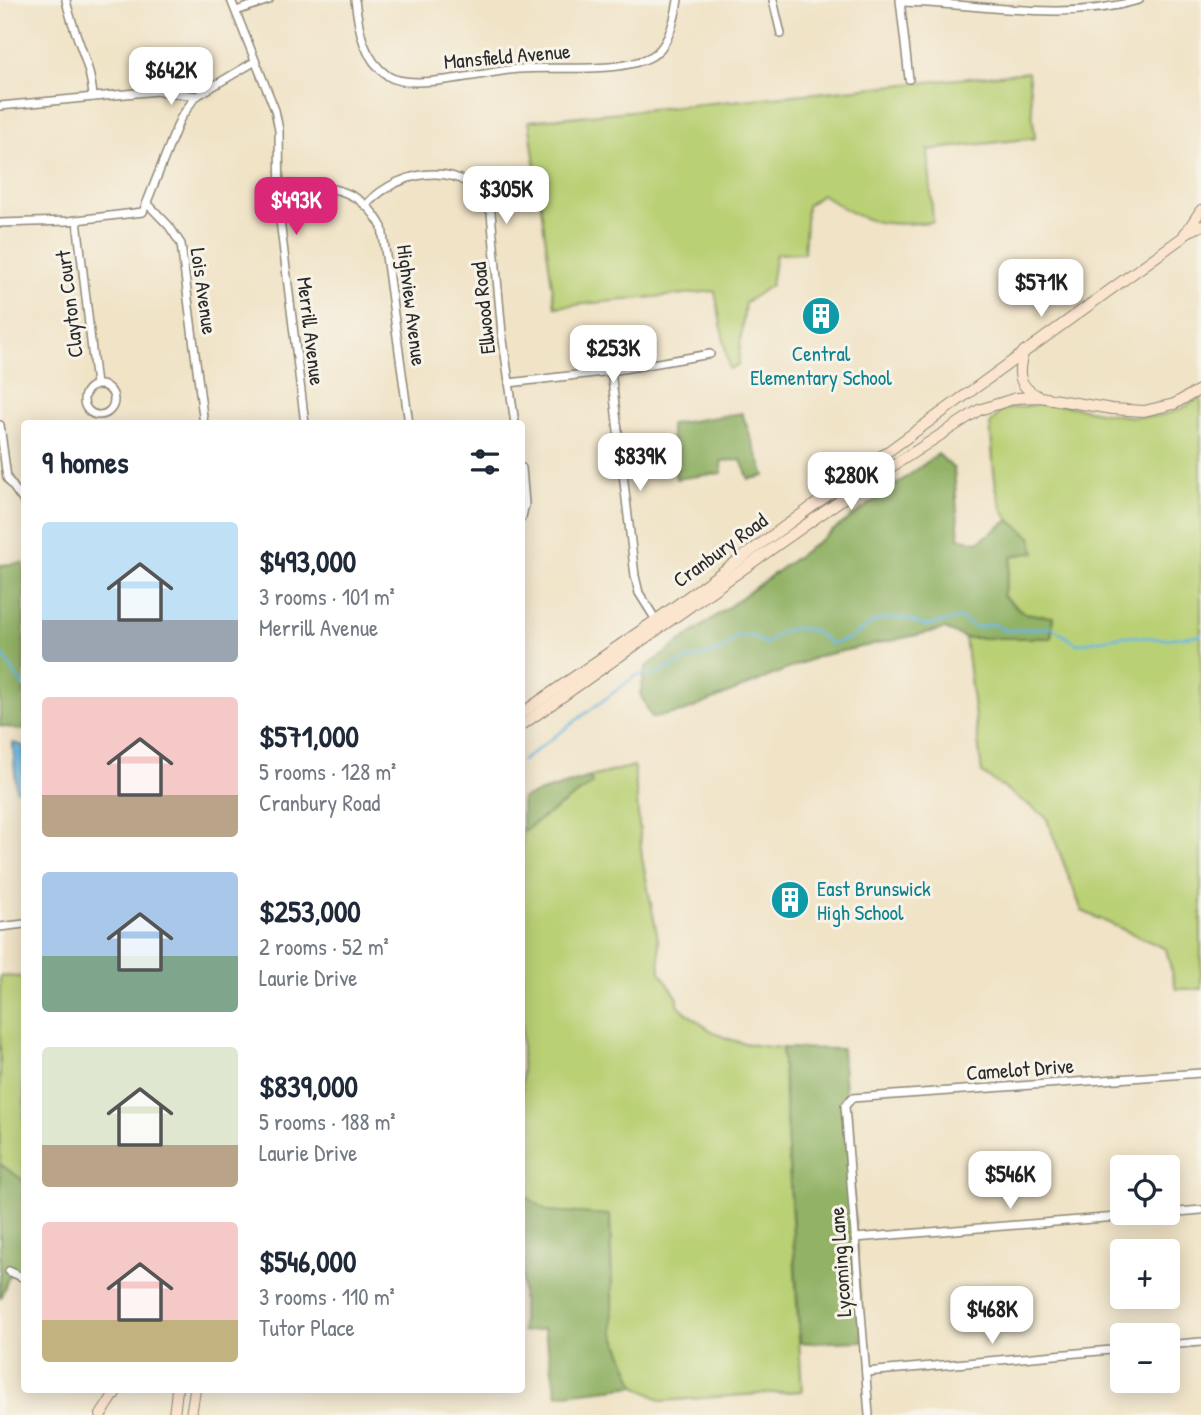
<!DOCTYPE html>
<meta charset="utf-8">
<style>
:root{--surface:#fff;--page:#f2f2f3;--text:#1f2937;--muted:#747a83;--accent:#db2777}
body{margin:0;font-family:"Patrick Hand",sans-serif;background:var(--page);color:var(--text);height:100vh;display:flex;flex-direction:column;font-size:26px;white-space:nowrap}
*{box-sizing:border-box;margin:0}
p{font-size:23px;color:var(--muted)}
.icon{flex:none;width:38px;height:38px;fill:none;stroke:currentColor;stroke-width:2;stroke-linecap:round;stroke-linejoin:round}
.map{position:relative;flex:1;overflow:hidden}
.drawer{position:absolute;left:21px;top:420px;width:504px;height:973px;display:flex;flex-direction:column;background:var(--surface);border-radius:7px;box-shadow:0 4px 18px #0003}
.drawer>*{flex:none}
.controls{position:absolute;left:1110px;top:1155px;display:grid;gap:14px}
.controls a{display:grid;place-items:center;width:70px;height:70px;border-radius:7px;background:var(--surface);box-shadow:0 4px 18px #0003;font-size:35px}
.price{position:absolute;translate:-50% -60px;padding:0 16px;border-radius:14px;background:#fff;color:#222;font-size:23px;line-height:46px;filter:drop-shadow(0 2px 4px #0008)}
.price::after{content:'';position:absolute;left:50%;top:42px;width:21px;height:16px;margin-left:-10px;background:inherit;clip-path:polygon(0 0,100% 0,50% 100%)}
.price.on{background:var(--accent);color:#fff}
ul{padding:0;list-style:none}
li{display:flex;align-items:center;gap:21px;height:175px;padding:0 21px}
li span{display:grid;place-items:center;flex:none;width:196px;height:140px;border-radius:7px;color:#555}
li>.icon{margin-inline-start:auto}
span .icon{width:84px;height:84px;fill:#fffc;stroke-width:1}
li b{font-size:30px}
h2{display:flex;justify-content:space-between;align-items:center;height:84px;padding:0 21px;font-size:30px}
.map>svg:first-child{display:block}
.green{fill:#b9d074;stroke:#727e50;stroke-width:2}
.forest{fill:#92b266;stroke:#5e6e48;stroke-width:2}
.water{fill:#68b7e2;stroke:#4a7186;stroke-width:2}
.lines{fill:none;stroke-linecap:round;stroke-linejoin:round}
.stream{stroke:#68b7e2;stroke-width:2.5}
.street-casing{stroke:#8e8778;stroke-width:10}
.secondary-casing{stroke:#8e8778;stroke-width:12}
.street{stroke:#fff;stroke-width:7}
.secondary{stroke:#fbe5cf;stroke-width:10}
.labels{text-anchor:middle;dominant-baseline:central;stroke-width:6;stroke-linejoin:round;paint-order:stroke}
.street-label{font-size:21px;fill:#2b2b2b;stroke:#f7f3e8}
.culture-label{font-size:21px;fill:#0d838f;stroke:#f7f3e8}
</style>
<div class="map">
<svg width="1201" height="1415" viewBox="0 0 1201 1415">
<rect width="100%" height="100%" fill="#f7f3e8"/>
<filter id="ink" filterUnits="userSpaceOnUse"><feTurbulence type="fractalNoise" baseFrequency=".0143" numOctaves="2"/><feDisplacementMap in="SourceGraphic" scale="14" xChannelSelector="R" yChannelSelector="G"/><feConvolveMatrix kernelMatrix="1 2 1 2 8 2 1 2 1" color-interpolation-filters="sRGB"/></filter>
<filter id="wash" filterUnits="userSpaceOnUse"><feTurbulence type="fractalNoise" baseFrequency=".00686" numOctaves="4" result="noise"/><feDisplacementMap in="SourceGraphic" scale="28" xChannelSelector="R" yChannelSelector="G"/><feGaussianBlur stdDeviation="1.57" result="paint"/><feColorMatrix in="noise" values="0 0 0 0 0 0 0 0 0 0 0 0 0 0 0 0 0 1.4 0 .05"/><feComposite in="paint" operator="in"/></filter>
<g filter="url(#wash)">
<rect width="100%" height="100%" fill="#f0e3c6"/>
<!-- green -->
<g class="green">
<path d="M1028 72 1035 138 928 150 933 222C882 227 863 224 822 194L807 206 804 253 776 254 771 285 745 303 738 366 729 369 715 291 555 307 529 121Z"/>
<path d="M1201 396V989H1176L1166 949 1082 911 1046 817 982 773 965 638H1051L1053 617 1024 613 1003 596 1012 556 1035 552C1029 529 1018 535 1008 519 991 493 994 454 990 425L1001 410C1024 406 1044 403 1066 406 1114 413 1159 431 1201 396Z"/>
<path d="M634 766 642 858 659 944 660 972 678 998V1005C716 1039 732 1044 782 1048L802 1391 663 1401 636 1386 613 1331 610 1216 548 1211 522 1194V819L548 814 591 784 590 777Z"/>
<polygon points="0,976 24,977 24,1181 0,1164"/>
</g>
<!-- forest -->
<g class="forest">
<polygon points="742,413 765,476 749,479 741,460 721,461 722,473 676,479 670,424"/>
<polygon points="938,454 954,469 959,538 978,542 1009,520 1031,537 1035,552 1012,556 1003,596 1024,613 1053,617 1051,638 965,638 945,629 819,656 686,711 652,718 640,694 646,667"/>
<polygon points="24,563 24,730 0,726 0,565"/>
<polygon points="590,777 592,784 522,832 522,798"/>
<polygon points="782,1048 842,1049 863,1341 800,1343"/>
<polygon points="0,1164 24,1181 24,1279 10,1274 0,1299"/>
<polygon points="522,1194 548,1211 610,1215 613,1331 636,1386 557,1395 544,1329 522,1332"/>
</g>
<!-- water -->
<polygon class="water" points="13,743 24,746 24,792 16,789"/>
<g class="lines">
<!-- stream -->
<g class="stream">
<polyline points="0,651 24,687"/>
<path d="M522 761 637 675H654L686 660 723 650 737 636H752L766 644C786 623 810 623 830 644L849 639 876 620 903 618 926 626 960 618 976 628 992 624 1007 631 1051 627 1077 644 1124 636 1165 639 1201 635"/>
</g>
</g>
</g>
<g filter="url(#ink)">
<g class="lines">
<!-- street casing -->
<g class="street-casing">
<g id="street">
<path d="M66 0C73 34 91 63 93 97"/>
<polyline points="231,0 275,110 279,130 280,220 305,424"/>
<path d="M355 0C359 29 362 57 388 76 412 92 489 71 519 69 554 66 622 74 652 56 669 46 675 19 678 0"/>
<polyline points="773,0 781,34"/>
<polyline points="900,0 909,79"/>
<path d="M901 2C981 3 1060 23 1139 0"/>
<polyline points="236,11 269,0"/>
<polyline points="0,106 157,91 197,96"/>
<path d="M280 184C324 187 359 184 382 227L409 424"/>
<polyline points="147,203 169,226 181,244 204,424"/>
<path d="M367 204C401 167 471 158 491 213L502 333 515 424"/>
<polyline points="77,220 96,385"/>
<polyline points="0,223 68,221 143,212 180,119 195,97 254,62"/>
<polyline points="611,371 635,576 639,593 656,620"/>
<polyline points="509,383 611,371 710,354"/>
<circle cx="99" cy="400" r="15"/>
<polyline points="0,425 7,478 24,502"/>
<polyline points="522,468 525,504 522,517"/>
<polyline points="0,927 24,924"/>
<polyline points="1167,1213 1201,1210"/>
<polyline points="855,1238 1167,1213"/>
<polyline points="9,1271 24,1278"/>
<polyline points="1167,1345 1201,1342"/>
<polyline points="866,1372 1122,1349"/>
<polyline points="869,1415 845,1106 852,1098 1201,1073"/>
</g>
</g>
<!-- secondary casing -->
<g class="secondary-casing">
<g id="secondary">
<polyline points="1185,233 1201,226"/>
<path d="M1024 351C1017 371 1017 386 1038 396"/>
<polyline points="522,713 656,620 1183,237 1201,210"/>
<polyline points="522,725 851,493 979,410 1016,398 1040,397 1112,409 1144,411 1174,404 1201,389"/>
<polyline points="101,1415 117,1390"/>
<polyline points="174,1415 177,1390"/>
<polyline points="191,1415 195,1390"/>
</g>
</g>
<!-- street -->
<use href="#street" class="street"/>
<!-- secondary -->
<use href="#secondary" class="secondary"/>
</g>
</g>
<!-- icons -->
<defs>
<g id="building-disc" transform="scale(2.0125)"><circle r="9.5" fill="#0f9aa8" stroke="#f7f3e8"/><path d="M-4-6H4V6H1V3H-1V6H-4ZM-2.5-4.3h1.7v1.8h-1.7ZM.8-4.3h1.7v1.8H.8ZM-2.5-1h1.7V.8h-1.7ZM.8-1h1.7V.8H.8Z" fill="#fff"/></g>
</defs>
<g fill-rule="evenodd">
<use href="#building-disc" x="821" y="316"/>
<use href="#building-disc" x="790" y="900"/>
</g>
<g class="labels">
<!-- street labels -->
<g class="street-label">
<text transform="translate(507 56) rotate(-5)">Mansfield Avenue</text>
<text transform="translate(204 291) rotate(82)">Lois Avenue</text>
<text transform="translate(69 304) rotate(-97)">Clayton Court</text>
<text transform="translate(412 305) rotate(83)">Highview Avenue</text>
<text transform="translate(483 308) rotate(-96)">Ellwood Road</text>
<text transform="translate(311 331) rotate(83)">Merrill Avenue</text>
<text transform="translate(720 550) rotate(-36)">Cranbury Road</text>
<text transform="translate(1020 1069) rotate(-4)">Camelot Drive</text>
<text transform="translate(840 1262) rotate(-94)">Lycoming Lane</text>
</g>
<!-- culture labels -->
<g class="culture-label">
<text x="821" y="353">Central<tspan x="821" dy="24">Elementary School</tspan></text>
<text x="817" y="888" text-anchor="start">East Brunswick<tspan x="817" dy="24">High School</tspan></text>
</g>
</g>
</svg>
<div class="controls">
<a><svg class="icon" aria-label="locate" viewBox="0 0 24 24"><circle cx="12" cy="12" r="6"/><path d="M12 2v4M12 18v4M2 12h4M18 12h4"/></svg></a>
<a>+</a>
<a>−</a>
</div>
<b class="price" style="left:171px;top:107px">$642K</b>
<b class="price" style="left:506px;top:226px">$305K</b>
<b class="price on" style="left:296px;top:237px">$493K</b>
<b class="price" style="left:1041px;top:319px">$571K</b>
<b class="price" style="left:613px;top:385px">$253K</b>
<b class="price" style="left:640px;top:493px">$839K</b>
<b class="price" style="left:851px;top:512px">$280K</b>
<b class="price" style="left:1010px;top:1211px">$546K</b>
<b class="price" style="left:992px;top:1346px">$468K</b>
<section class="drawer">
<h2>9 homes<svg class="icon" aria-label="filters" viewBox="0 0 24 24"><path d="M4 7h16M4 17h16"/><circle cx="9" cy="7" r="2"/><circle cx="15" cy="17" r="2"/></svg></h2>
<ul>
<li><span style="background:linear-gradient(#bfe0f5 70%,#9aa5b1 0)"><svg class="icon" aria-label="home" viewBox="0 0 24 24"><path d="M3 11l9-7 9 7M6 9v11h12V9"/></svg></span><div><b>$493,000</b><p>3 rooms · 101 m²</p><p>Merrill Avenue</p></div></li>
<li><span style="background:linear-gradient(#f6c9c9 70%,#b9a48a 0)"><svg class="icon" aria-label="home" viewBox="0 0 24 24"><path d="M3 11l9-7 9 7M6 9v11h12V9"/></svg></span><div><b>$571,000</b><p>5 rooms · 128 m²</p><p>Cranbury Road</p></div></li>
<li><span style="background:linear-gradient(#a9c7e8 60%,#7fa58c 0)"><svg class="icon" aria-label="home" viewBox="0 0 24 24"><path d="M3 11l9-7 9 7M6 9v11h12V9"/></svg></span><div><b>$253,000</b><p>2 rooms · 52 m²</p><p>Laurie Drive</p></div></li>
<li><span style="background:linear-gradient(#dfe7d0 70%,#b9a48a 0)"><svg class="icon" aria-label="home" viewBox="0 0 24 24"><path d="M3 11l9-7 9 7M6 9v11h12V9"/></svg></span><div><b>$839,000</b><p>5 rooms · 188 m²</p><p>Laurie Drive</p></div></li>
<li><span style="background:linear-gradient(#f6c9c9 70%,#c2b280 0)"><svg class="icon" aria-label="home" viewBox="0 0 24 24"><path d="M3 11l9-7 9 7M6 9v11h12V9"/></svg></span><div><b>$546,000</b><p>3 rooms · 110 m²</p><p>Tutor Place</p></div></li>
</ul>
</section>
</div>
